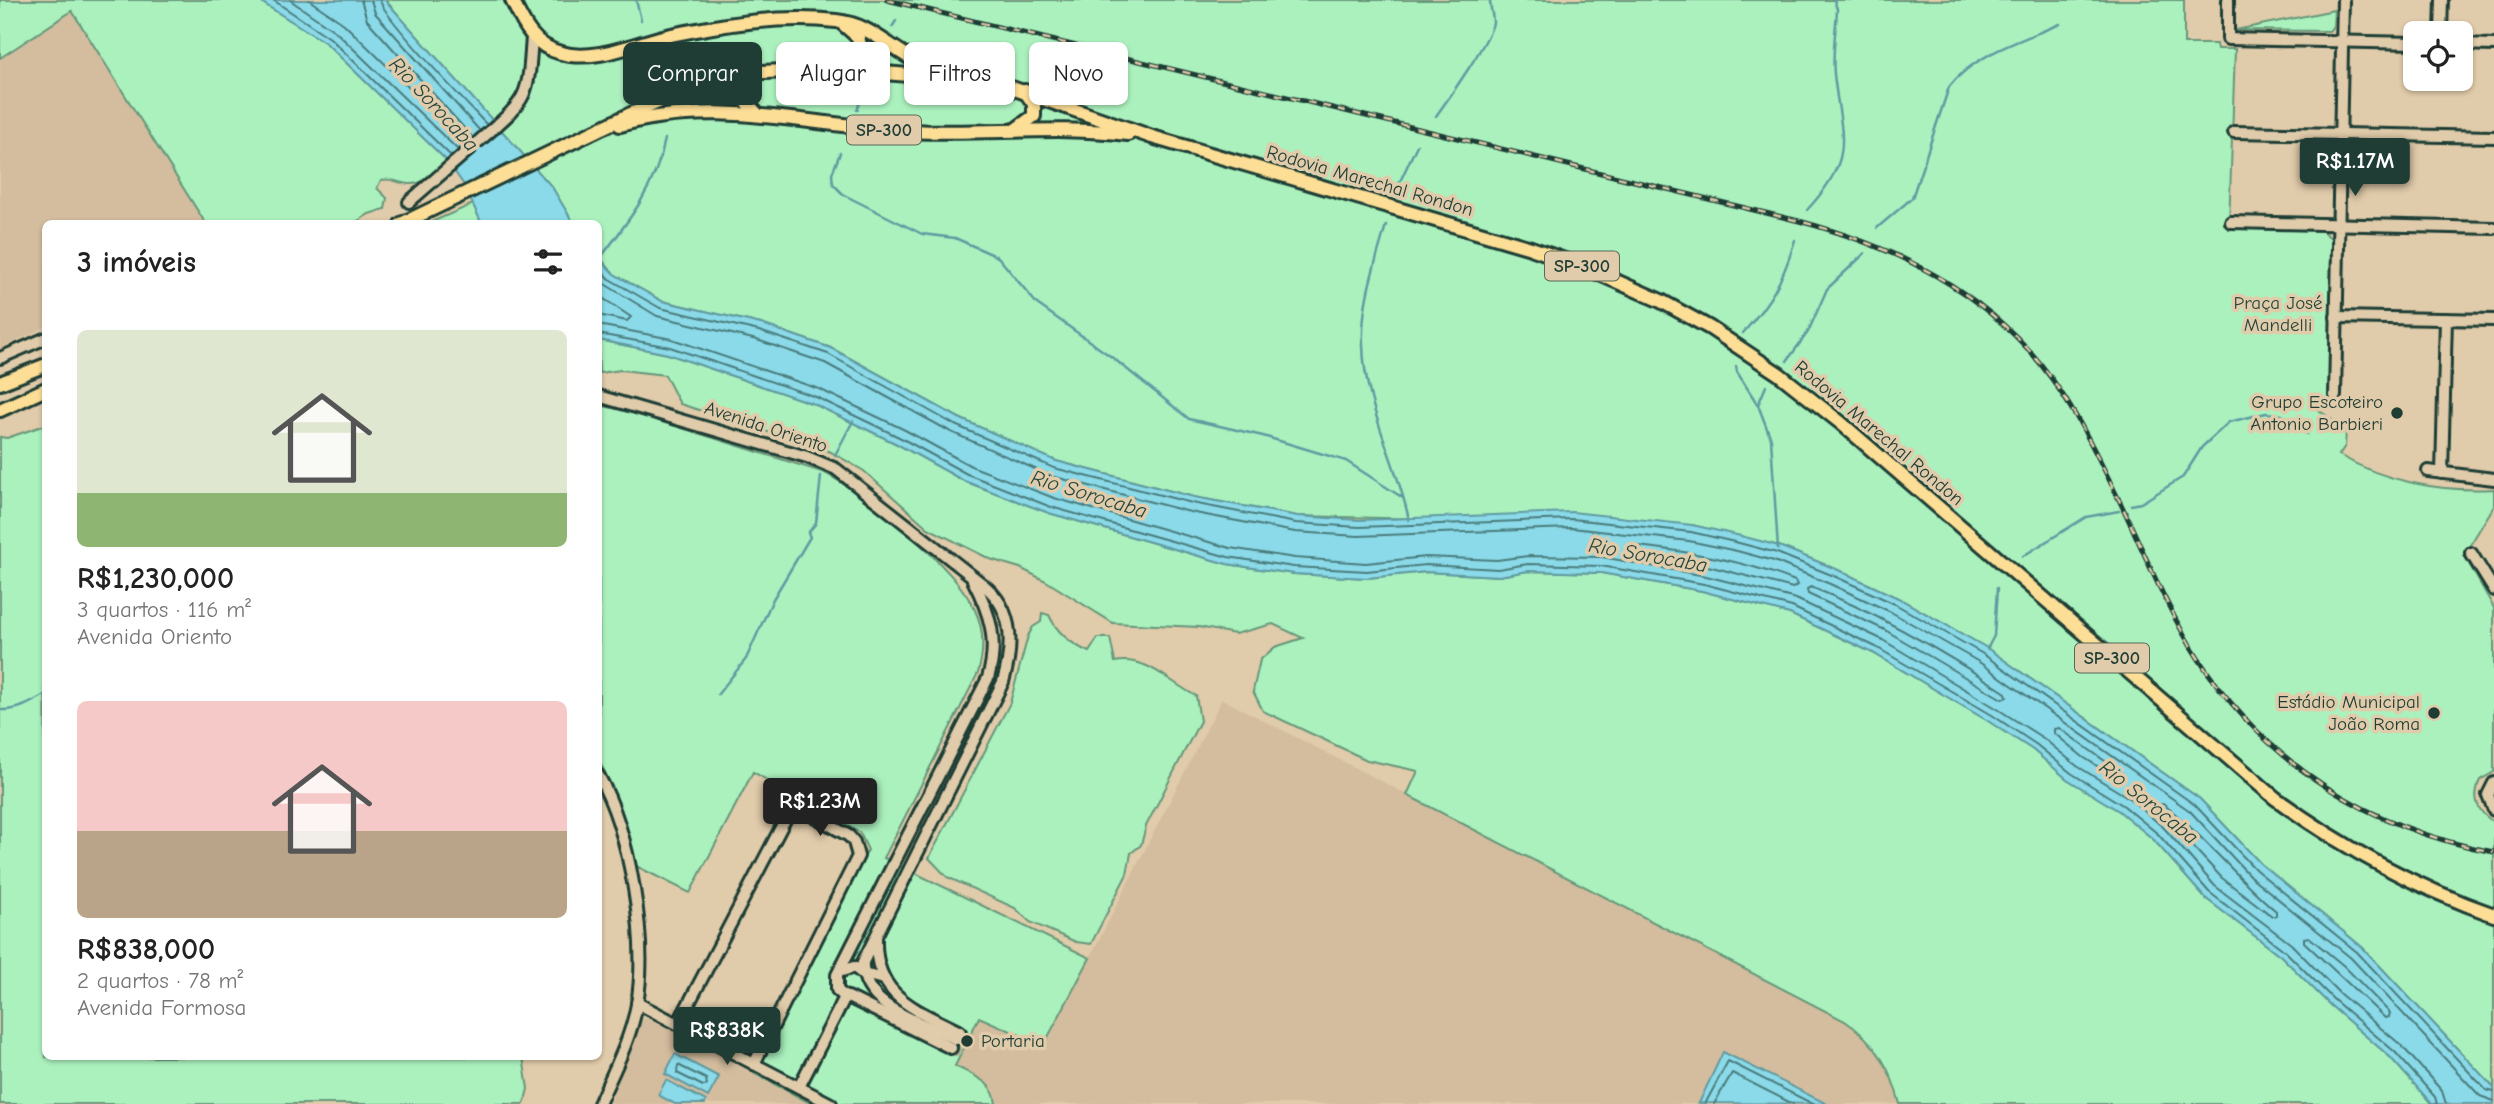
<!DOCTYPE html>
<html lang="pt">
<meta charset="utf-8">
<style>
:root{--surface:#fff;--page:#f2f2f2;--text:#222;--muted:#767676;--accent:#1f3d34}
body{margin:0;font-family:"Comic Neue",sans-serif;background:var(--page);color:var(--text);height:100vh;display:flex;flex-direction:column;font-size:26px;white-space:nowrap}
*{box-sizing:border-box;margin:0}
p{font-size:23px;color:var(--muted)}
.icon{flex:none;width:38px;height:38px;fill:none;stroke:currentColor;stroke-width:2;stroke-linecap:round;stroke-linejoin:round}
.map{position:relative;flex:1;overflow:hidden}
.sheet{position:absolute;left:42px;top:220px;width:560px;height:840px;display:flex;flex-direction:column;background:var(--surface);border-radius:10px;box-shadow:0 2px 5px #0004}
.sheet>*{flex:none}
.hud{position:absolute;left:623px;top:42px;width:665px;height:63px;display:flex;gap:14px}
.buttons{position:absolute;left:2403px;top:21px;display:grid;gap:14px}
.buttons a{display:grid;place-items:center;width:70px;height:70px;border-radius:10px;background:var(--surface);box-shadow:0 2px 5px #0004;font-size:35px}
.price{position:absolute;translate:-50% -60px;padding:0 16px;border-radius:7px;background:var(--accent);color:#fff;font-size:23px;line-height:46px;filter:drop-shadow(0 2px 4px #0008)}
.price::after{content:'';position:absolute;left:50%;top:42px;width:21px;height:16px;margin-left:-10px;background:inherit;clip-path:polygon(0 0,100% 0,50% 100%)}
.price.active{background:#222;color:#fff}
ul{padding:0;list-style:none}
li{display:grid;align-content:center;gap:14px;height:371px;padding:0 35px}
li span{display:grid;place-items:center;height:217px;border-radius:10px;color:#555}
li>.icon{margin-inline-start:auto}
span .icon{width:126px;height:126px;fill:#fffc;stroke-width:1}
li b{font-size:30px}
h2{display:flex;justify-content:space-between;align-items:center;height:84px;padding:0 35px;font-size:30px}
.tag{padding:0 24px;border-radius:10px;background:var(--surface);box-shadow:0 2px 5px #0004;font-size:24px;line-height:63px}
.tag.active{background:var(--accent);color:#fff}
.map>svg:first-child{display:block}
.built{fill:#d4bc9e}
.green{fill:#abf1be;stroke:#659779;stroke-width:2}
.water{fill:#8bdae9;stroke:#609ba1;stroke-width:2}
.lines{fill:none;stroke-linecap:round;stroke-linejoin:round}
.shore{stroke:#4a7c7c;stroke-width:2}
.stream{stroke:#609ba1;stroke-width:2.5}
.minor-tunnel{stroke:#b9af92;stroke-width:10;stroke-dasharray:10 5;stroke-linecap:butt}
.minor-casing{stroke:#1f3d34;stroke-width:16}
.major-casing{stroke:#1f3d34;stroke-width:18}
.minor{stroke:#e0cbaa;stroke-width:10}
.major{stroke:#fdde96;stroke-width:12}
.rail-casing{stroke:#1f3d34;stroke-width:5}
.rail{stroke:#e0cbaa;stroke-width:2.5;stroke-dasharray:8;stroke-linecap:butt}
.poi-dot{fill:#1f3d34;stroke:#e0cbaa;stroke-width:2.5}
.labels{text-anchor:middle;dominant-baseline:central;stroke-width:7;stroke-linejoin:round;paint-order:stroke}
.shield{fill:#e0cbaa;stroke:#596857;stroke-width:2}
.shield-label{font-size:18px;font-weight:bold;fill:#1f3d34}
.street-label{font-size:19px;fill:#1f3d34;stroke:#e0cbaa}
.park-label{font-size:19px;fill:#26463b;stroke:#e0cbaa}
.poi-label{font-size:19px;fill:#1f3d34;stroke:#e0cbaa;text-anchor:end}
.water-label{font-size:21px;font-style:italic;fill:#24453d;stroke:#e0cbaa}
</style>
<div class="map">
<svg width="2494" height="1104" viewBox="0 0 2494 1104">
<rect width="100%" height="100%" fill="#e0cbaa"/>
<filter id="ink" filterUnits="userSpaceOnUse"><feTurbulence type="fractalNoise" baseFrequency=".0143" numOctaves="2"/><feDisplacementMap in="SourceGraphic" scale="14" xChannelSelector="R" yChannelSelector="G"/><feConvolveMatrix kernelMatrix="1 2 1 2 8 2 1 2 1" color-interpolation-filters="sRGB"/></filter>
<g filter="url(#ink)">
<!-- built -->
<g class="built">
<polygon points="71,11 206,224 46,224 45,327 0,349 0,58"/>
<polygon points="1222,699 1845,1021 1877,1049 1894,1082 1900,1104 996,1104 994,1090 955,1066 980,1017 1015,1034 1047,1039 1052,1032"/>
<polygon points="645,1018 651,1019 812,1104 610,1104 639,1023"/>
</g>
<!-- green -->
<g class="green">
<path d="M0 0H258L326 43 447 161C434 173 422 188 403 183 393 181 391 178 381 180L377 188 387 198 385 209 369 214 353 224H206L72 11 0 58Z"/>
<path d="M385 0H2184V44H2216L2217 49H2235L2229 227 2321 230 2332 239 2329 398 2326 407 2319 410 2346 431 2345 446 2339 455C2385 482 2441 492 2494 489V506L2464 555 2494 608V772L2480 780C2472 798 2477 812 2494 822V1088L2362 947 2261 864 2200 799 1987 648 1898 598 1836 569 1779 546 1692 525 1297 516 1194 497 1056 461 959 418 831 348 761 324 662 301 614 274 599 257 598 224H574L552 187Z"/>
<polygon points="2334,10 2333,26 2329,31 2236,30"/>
<polygon points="473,204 482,224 427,224"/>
<path d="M598 340 668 354 814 404 897 444 964 481 1049 513 1227 564 1294 574 1367 578 1426 572 1499 576 1528 571 1601 573 1702 591 1790 614 1873 653 1988 721 2033 750 2067 779 2119 811 2153 839 2204 897 2281 956 2330 1005 2390 1057 2432 1104H1900C1891 1069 1876 1042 1845 1021L1407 795 1418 771 1367 760 1263 711 1253 691 1260 660 1275 647 1303 638 1273 624 1235 634 1199 627 1113 623 1046 581 1020 568 990 559 928 528 864 471 831 452 680 404 665 375 621 370 599 373Z"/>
<path d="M599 405 631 412 825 473C868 496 955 567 975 610 985 631 984 652 978 673L884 858 1090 958 1047 1039 1036 1042 979 1017 955 1066C974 1076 994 1081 996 1104H812L755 1074 868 850 860 833 753 772 690 893 636 866C629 827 618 795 599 761Z"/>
<polygon points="45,425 46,1057 523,1057 528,1089 524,1104 0,1104 0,437 7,438"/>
<path d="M1042 613 1049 615C1057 633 1071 644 1089 652L1098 638H1110L1115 662C1146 655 1170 683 1196 696L1200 721 1146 826 1141 845 1131 853 1127 874 1091 944 1076 942 1030 922 1015 908 947 877 929 858 1010 703 1028 636 1033 627 1041 622Z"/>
</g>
<!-- water -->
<g class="water">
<polygon points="258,0 385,0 552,187 574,224 482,224 464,185 447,161 326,43"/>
<polygon points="598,257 614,274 662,301 761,324 831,348 959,418 1056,461 1194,497 1297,516 1359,520 1572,512 1692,525 1741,536 1779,546 1836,569 1898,598 1987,648 2200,799 2261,864 2362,947 2494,1088 2494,1104 2432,1104 2390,1057 2330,1005 2281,956 2204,897 2153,839 2119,811 2067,779 2033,750 1988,721 1873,653 1790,614 1702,591 1601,573 1528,571 1499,576 1426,572 1367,578 1294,574 1227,564 1049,513 964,481 897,444 814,404 668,354 599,340"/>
<polygon points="1723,1052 1827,1104 1699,1103"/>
<polygon points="675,1054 719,1077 708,1097 665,1074"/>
<polygon points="666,1080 706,1101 705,1104 675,1104 658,1095"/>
</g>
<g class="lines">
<!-- shore -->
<g class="shore">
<polyline points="273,0 330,38 451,156"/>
<polyline points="290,0 336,32 458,150"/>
<polyline points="309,0 344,24 466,143"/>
<polyline points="361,0 367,20 473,138"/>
<polyline points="371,0 375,13 480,131"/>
<path d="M380 0C382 16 470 107 487 125"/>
<polyline points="598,267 611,280 660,308 759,331 828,354 955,425 1054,468 1192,503 1296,523 1359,527 1572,519 1691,532 1739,543 1777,553 1834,576 1895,604 1983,654 2195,805 2256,870 2357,952 2486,1090 2494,1092"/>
<polyline points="598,280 657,316 757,340 825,363 951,432 1051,476 1190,512 1295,532 1358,536 1572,528 1689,541 1737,551 1774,561 1830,584 1891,612 1979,662 2190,811 2250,876 2351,958 2480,1096 2494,1101"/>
<polyline points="598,295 631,317 627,321 598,315"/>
<polyline points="598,325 672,339 819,389 905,430 971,466 1054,498 1230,548 1295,558 1366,563 1426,557 1497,560 1528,556 1602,557 1706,576 1796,599 1881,639 1996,708 2043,738 2077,766 2129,798 2164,828 2215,886 2291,944 2340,994 2401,1045 2442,1091 2446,1104"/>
<polyline points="598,334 670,347 816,397 901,438 967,474 1051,507 1228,557 1294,567 1367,571 1426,565 1498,569 1528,564 1601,566 1704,584 1792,607 1876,647 1992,715 2037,745 2071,773 2124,806 2158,834 2209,892 2285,951 2334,1000 2395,1052 2435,1097 2437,1104"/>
<path d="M1638 546C1692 552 1745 561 1795 581L1797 585 1793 588 1708 566 1637 553 1635 549Z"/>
<path d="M1811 587C1880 614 1944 652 2006 693L2007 697 2002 699 1885 630 1808 594 1807 589Z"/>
<polygon points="2059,728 2123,774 2124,779 2119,780 2083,757 2054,733 2054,729"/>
<path d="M2163 804C2204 835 2236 878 2276 911V916H2272L2222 878 2158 809V805Z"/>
<polygon points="2309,937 2344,966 2390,1013 2389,1017 2385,1018 2304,942 2304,938"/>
<polygon points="678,1065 706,1079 707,1085 703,1086 677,1073"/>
<polyline points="1705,1104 1728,1061 1813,1104"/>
<polyline points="1714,1104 1732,1073 1793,1104"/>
</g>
<!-- stream -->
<g class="stream">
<polyline points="636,0 641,20"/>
<polyline points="892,27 896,21"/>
<polyline points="653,55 661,78"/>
<polyline points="857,110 863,95"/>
<path d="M1436 116C1447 101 1492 37 1493 22 1493 15 1490 8 1490 0"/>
<polyline points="840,153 832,174 833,184 844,195 922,234 955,238 998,257 1037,304 1113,358 1189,419 1263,436 1346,461 1403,498"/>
<polyline points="1397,188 1417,145"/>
<path d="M1807 210C1857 156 1841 139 1834 74 1832 53 1836 30 1837 9L1834 0"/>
<path d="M1386 225C1375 264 1361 304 1363 345 1364 405 1397 462 1409 520"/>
<path d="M1877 228 1912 198 1949 87C1974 54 2023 40 2060 24"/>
<path d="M598 261C628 222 656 187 665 139"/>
<path d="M1743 333C1771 301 1783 281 1795 240"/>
<polyline points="1787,361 1808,332 1827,289 1865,253"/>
<polyline points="1736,366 1737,372 1758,405 1771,439 1778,549"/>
<polyline points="1758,405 1766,386"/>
<polyline points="835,455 853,421"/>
<polyline points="2131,505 2141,503 2183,477 2202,447 2229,422 2266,413 2282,415 2301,426 2307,434"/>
<polyline points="2023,556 2086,517 2119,511"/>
<polyline points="1987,649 1994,636 1997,588"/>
<polyline points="718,694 746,659 773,599 810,537 808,533 816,523 821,476"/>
<path d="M0 710C17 711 31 703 46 694"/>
</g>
<!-- minor-tunnel -->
<polyline class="minor-tunnel" points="951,1048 961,1053"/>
<!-- minor casing -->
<g class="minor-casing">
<g id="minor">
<polyline points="2228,0 2228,39 2415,43"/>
<polyline points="2441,33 2442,0"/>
<polyline points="2460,44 2494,45"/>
<polyline points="2234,132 2494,137"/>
<path d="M479 141C528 98 528 101 532 36"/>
<polyline points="409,202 470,149"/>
<polyline points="2231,222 2494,228"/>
<polyline points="2336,317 2494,320"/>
<polyline points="0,358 46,338"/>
<path d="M598 396 807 457 836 469 986 587C1015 612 1013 648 1003 682L863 962C860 1008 924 1023 956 1039"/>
<polyline points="2335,396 2343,0"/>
<polyline points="2428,471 2494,479"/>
<polyline points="2442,473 2446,319"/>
<polyline points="2471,553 2494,590"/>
<path d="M598 775C630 831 648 940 637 1004 631 1039 613 1072 599 1104"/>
<polyline points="2494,783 2488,795 2494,810"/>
<path d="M876 938C874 997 915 1009 960 1032"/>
<polyline points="839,972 854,967 863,974 884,979"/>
<path d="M845 997 837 990V975L988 678C999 641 990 613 973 580"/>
<polyline points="848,997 951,1048"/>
<polyline points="637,1003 831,1104"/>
<polyline points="678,1024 787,816 795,809 805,811 849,836 854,842 858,856 754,1064"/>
<polyline points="799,1087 845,997"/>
</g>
</g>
<!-- major casing -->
<g class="major-casing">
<g id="major">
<path d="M512 0C523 23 533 46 561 53 595 63 638 42 671 35 724 24 781 15 836 21 866 24 882 41 907 56 919 63 933 68 946 74"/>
<polyline points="840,68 854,62 861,49 858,37 843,24"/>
<polyline points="755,71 744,83 740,95 757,114"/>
<path d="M620 125C716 97 813 127 910 131 983 135 1056 125 1128 134"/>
<polyline points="1015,130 1034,116 1034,104 1025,91"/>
<path d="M401 224 633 113 686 90 739 73 835 69 983 81 1006 86 1152 137 1531 248 1584 267 1661 301 1710 328 1779 374 1841 423 2275 798C2343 848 2415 887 2494 915"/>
<polyline points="0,383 46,365"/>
<polyline points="0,410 46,389"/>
</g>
</g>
<!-- minor -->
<use href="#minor" class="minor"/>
<!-- major -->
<use href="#major" class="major"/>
<!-- rail casing -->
<g class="rail-casing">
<path id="rail" d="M887 0 1799 221C1885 244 1965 281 2027 348 2069 394 2095 451 2122 506 2146 557 2168 611 2198 658 2267 764 2369 829 2494 852"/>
</g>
<!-- rail -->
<use href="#rail" class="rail"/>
</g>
</g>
<!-- markers -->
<g class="poi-dot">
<circle cx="2397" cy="413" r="7"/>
<circle cx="2434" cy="713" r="7"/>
<circle cx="967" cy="1041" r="7"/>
</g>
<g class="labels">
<!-- shield labels -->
<g class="shield">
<rect x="847" y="115.5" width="74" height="29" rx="5"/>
<rect x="1545" y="251.5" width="74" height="29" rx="5"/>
<rect x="2075" y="643.5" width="74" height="29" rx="5"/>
</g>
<g class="shield-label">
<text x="884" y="130">SP-300</text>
<text x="1582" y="266">SP-300</text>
<text x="2112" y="658">SP-300</text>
</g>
<!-- street labels -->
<g class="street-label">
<text transform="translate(1370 181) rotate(16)">Rodovia Marechal Rondon</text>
<text transform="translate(766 427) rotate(18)">Avenida Oriento</text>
<text transform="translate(1879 433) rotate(40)">Rodovia Marechal Rondon</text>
</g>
<!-- park labels -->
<g class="park-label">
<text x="2278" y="303">Praça José<tspan x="2278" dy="22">Mandelli</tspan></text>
</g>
<!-- poi labels -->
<g class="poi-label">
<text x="2383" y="402">Grupo Escoteiro<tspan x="2383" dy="22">Antonio Barbieri</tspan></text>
<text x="2420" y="702">Estádio Municipal<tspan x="2420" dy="22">João Roma</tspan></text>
<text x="981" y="1041" text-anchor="start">Portaria</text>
</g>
<!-- water labels -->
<g class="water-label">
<text transform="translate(434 104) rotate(47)">Rio Sorocaba</text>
<text transform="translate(1089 494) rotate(17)">Rio Sorocaba</text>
<text transform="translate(1648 555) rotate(10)">Rio Sorocaba</text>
<text transform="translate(2149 802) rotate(39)">Rio Sorocaba</text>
</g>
</g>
</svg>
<div class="buttons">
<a><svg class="icon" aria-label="locate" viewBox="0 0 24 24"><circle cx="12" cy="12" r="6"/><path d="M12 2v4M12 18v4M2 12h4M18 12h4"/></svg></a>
</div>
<b class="price" style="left:2355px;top:198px">R$1.17M</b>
<b class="price active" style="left:820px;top:838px">R$1.23M</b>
<b class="price" style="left:727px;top:1067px">R$838K</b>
<div class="hud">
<a class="tag active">Comprar</a>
<a class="tag">Alugar</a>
<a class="tag">Filtros</a>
<a class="tag">Novo</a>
</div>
<section class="sheet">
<h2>3 imóveis<svg class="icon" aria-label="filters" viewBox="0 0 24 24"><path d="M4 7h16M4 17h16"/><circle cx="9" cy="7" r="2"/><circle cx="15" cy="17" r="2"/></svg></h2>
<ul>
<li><span style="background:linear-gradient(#dfe7d0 75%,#8fb573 0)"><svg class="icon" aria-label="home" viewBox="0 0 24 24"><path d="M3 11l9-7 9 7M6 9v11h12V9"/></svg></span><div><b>R$1,230,000</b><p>3 quartos · 116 m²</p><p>Avenida Oriento</p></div></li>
<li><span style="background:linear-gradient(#f6c9c9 60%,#b9a48a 0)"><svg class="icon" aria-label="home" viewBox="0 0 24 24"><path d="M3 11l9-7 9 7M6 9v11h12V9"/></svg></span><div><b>R$838,000</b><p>2 quartos · 78 m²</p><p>Avenida Formosa</p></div></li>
</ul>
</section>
</div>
